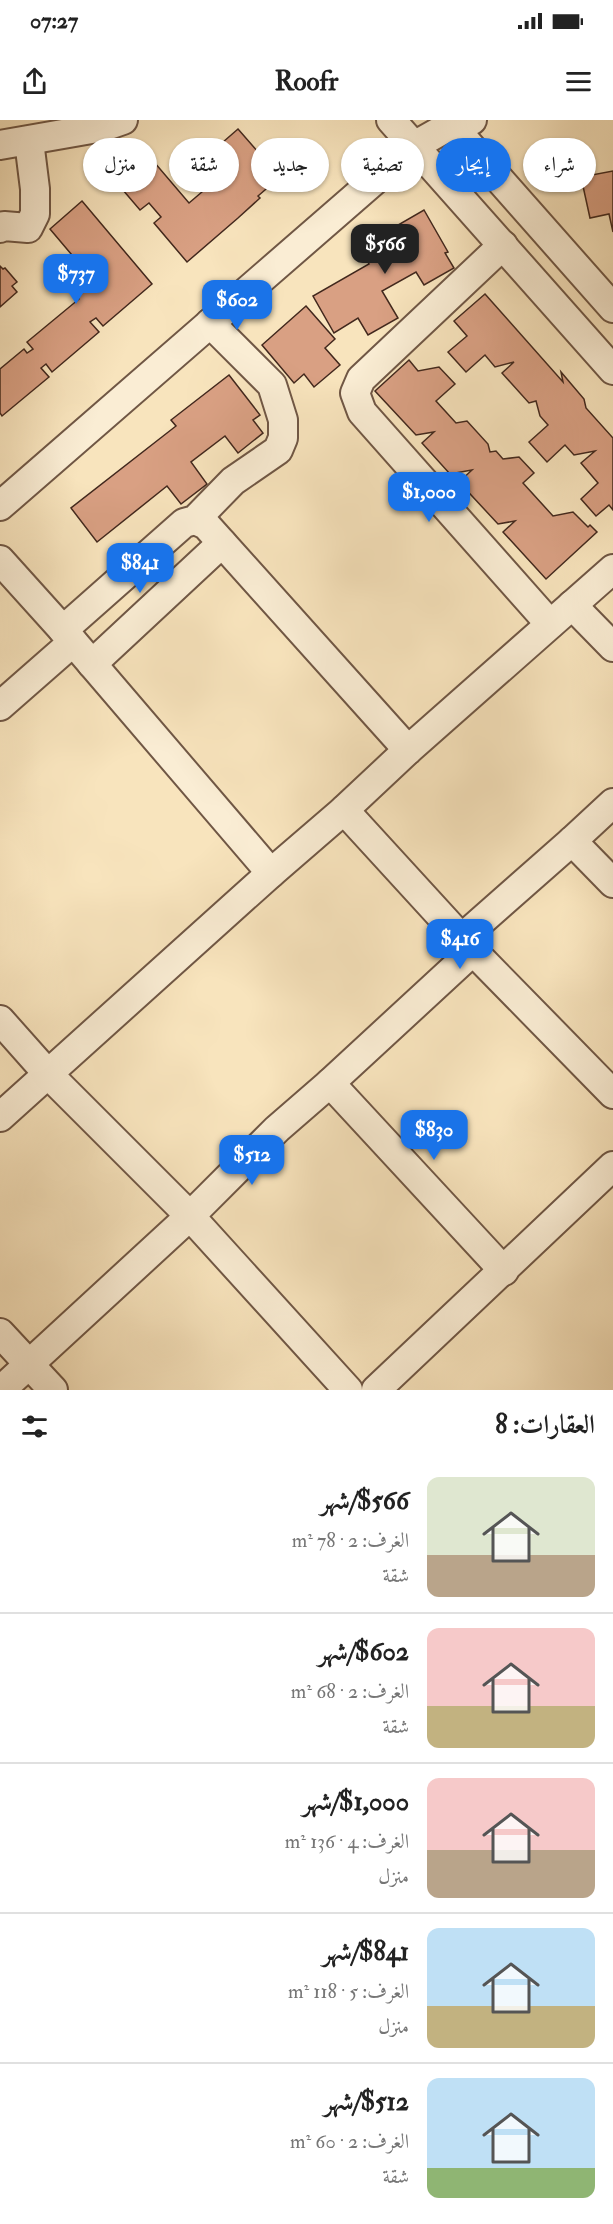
<!DOCTYPE html>
<html lang="ar">
<meta charset="utf-8">
<style>
:root{--surface:#fff;--page:#f2f2f2;--text:#222;--muted:#767676;--line:#e0e0e0;--accent:#1a73e8}
body{margin:0;font-family:"IM FELL Double Pica",Amiri,serif;background:var(--page);color:var(--text);direction:rtl;height:100vh;display:flex;flex-direction:column;font-size:22px;white-space:nowrap}
*{box-sizing:border-box;margin:0}
p{font-size:20px;color:var(--muted)}
.icon{flex:none;width:33px;height:33px;fill:none;stroke:currentColor;stroke-width:2;stroke-linecap:round;stroke-linejoin:round}
.map{position:relative;height:1270px;overflow:hidden;direction:ltr}
.panel{display:flex;flex-direction:column;background:var(--surface);flex:1}
.panel>*{flex:none}
.guide{position:absolute;left:18px;top:18px;width:578px;height:54px;direction:rtl;display:flex;gap:12px}
.price{position:absolute;translate:-50% -51px;padding:0 14px;border-radius:12px;background:var(--accent);color:#fff;font-size:20px;line-height:39px;filter:drop-shadow(0 2px 3px #0008)}
.price::after{content:'';position:absolute;left:50%;top:36px;width:18px;height:14px;margin-left:-9px;background:inherit;clip-path:polygon(0 0,100% 0,50% 100%)}
.price.active{background:#222;color:#fff}
ul{padding:0;list-style:none}
li{display:flex;align-items:center;gap:18px;height:150px;padding:0 18px}
li+li{border-top:2px solid var(--line)}
li span{display:grid;place-items:center;flex:none;width:168px;height:120px;border-radius:12px;color:#555}
li>.icon{margin-inline-start:auto}
span .icon{width:72px;height:72px;fill:#fffc;stroke-width:1}
li b{font-size:26px}
h2{display:flex;justify-content:space-between;align-items:center;height:72px;padding:0 18px;font-size:26px}
.pill{padding:0 21px;border-radius:27px;background:var(--surface);box-shadow:0 2px 4px #0004;font-size:21px;line-height:54px}
.pill.active{background:var(--accent);color:#fff}
.status{display:flex;justify-content:space-between;align-items:center;height:42px;padding:0 30px;background:var(--surface);direction:ltr}
.status svg{height:16px;fill:currentColor}
header{display:flex;justify-content:space-between;align-items:center;height:78px;padding:0 18px;background:var(--surface);font-size:27px;font-weight:800}
.map>svg:first-child{display:block}
.building{fill:#d9a083;stroke:#42281d;stroke-width:1.5}
.lines{fill:none;stroke-linecap:round;stroke-linejoin:round}
.minor-casing{stroke:#705745;stroke-width:32}
.minor{stroke:#faedd4;stroke-width:28}
</style>
<div class="status"><b>07:27</b><svg viewBox="0 0 49 12"><path d="M0 12V9h3v3zM5 12V6h3v6zM10 12V3h3v9zM15 12V0h3v12zM26 1h20v11H26zM47 4h2v5h-2z"/></svg></div>
<header><svg class="icon" aria-label="menu" viewBox="0 0 24 24"><path d="M4 6h16M4 12h16M4 18h16"/></svg>Roofr<svg class="icon" aria-label="share" viewBox="0 0 24 24"><path d="M12 15V3M7 8l5-5 5 5M5 13v7h14v-7"/></svg></header>
<div class="map">
<svg width="613" height="1270" viewBox="0 0 613 1270">
<rect width="100%" height="100%" fill="#f8e4bd"/>
<filter id="stains"><feTurbulence type="fractalNoise" baseFrequency=".00333" numOctaves="4"/><feColorMatrix values="0 0 0 0 .2 0 0 0 0 .09 0 0 0 0 .02 0 0 0 .5 -.17"/></filter>
<radialGradient id="worn" r=".72"><stop offset=".6" stop-color="#630" stop-opacity="0"/><stop offset="1" stop-color="#630" stop-opacity=".3"/></radialGradient>
<!-- building -->
<g class="building">
<polygon points="238,9 280,57 258,76 260,78 238,98 187,142 154,103 161,97 149,83 140,90 111,56 143,29 189,83 223,54 207,36"/>
<polygon points="613,51 613,112 609,94 590,98 581,57"/>
<polygon points="82,81 152,164 103,206 96,198 90,202 99,212 52,252 46,244 41,248 49,257 2,296 0,293 0,249 24,229 27,233 33,229 27,222 79,179 76,175 95,159 85,148 88,145 82,137 77,141 50,109"/>
<polygon points="424,90 448,132 445,133 454,148 424,165 416,152 382,171 398,198 368,215 358,198 334,213 313,176 369,144 360,127"/>
<polygon points="0,146 3,149 5,148 17,162 12,166 17,172 0,187"/>
<polygon points="485,174 563,262 561,252 584,279 586,288 613,318 613,390 609,385 596,396 581,379 598,363 581,343 595,331 574,335 565,325 547,342 529,322 548,305 540,296 536,281 529,283 502,253 514,242 495,247 485,235 466,252 448,232 467,216 454,201"/>
<polygon points="306,186 335,219 325,228 340,245 314,267 304,254 294,263 262,225"/>
<polygon points="409,240 418,251 439,247 455,264 436,281 456,303 467,301 488,324 490,332 496,331 503,339 519,337 534,353 523,363 553,396 573,392 588,407 590,405 597,412 546,459 503,412 515,401 498,404 459,362 472,350 450,354 422,323 434,312 416,315 375,271"/>
<polygon points="229,255 260,295 253,300 263,313 238,333 225,316 191,342 207,364 181,384 167,366 97,422 71,388 176,306 171,300"/>
</g>
<g class="lines">
<!-- minor casing -->
<g class="minor-casing">
<g id="minor">
<polyline points="391,0 613,250"/>
<polyline points="447,0 613,188"/>
<polyline points="0,25 103,7 123,0"/>
<polyline points="0,108 4,106 28,108 35,94 35,69 29,21"/>
<polyline points="503,125 361,259 355,273 362,292 550,504"/>
<polyline points="0,386 414,26 451,5 472,0"/>
<polyline points="195,400 206,405 408,630"/>
<polyline points="0,440 63,510 271,753"/>
<polyline points="572,485 613,527"/>
<polyline points="63,510 184,403 195,400 233,361 278,330 283,318 283,300 272,265 210,203"/>
<polyline points="92,544 222,423"/>
<polyline points="0,586 73,522"/>
<polyline points="344,690 473,831 613,974"/>
<polyline points="572,721 613,763"/>
<polyline points="462,818 572,721 613,683"/>
<polyline points="0,900 48,954 190,1096 348,1270"/>
<polyline points="330,963 504,1151"/>
<polyline points="0,997 271,753 344,690 408,630 613,449"/>
<polyline points="0,1213 53,1270"/>
<polyline points="1,1270 190,1096 277,1009 330,963 473,831"/>
<polyline points="376,1270 613,1046"/>
</g>
</g>
<!-- minor -->
<use href="#minor" class="minor"/>
</g>
<rect width="100%" height="100%" filter="url(#stains)"/>
<rect width="100%" height="100%" fill="url(#worn)"/>
</svg>
<b class="price active" style="left:385px;top:155px">$566</b>
<b class="price" style="left:76px;top:185px">$737</b>
<b class="price" style="left:237px;top:211px">$602</b>
<b class="price" style="left:429px;top:403px">$1,000</b>
<b class="price" style="left:140px;top:474px">$841</b>
<b class="price" style="left:460px;top:850px">$416</b>
<b class="price" style="left:434px;top:1041px">$830</b>
<b class="price" style="left:252px;top:1066px">$512</b>
<div class="guide">
<a class="pill">شراء</a>
<a class="pill active">إيجار</a>
<a class="pill">تصفية</a>
<a class="pill">جديد</a>
<a class="pill">شقة</a>
<a class="pill">منزل</a>
</div>
</div>
<section class="panel">
<h2>العقارات: 8<svg class="icon" aria-label="filters" viewBox="0 0 24 24"><path d="M4 7h16M4 17h16"/><circle cx="9" cy="7" r="2"/><circle cx="15" cy="17" r="2"/></svg></h2>
<ul>
<li><span style="background:linear-gradient(#dfe7d0 65%,#b9a48a 0)"><svg class="icon" aria-label="home" viewBox="0 0 24 24"><path d="M3 11l9-7 9 7M6 9v11h12V9"/></svg></span><div><b>$566/شهر</b><p>الغرف: 2 · 78 m²</p><p>شقة</p></div></li>
<li><span style="background:linear-gradient(#f6c9c9 65%,#c2b280 0)"><svg class="icon" aria-label="home" viewBox="0 0 24 24"><path d="M3 11l9-7 9 7M6 9v11h12V9"/></svg></span><div><b>$602/شهر</b><p>الغرف: 2 · 68 m²</p><p>شقة</p></div></li>
<li><span style="background:linear-gradient(#f6c9c9 60%,#b9a48a 0)"><svg class="icon" aria-label="home" viewBox="0 0 24 24"><path d="M3 11l9-7 9 7M6 9v11h12V9"/></svg></span><div><b>$1,000/شهر</b><p>الغرف: 4 · 136 m²</p><p>منزل</p></div></li>
<li><span style="background:linear-gradient(#bfe0f5 65%,#c2b280 0)"><svg class="icon" aria-label="home" viewBox="0 0 24 24"><path d="M3 11l9-7 9 7M6 9v11h12V9"/></svg></span><div><b>$841/شهر</b><p>الغرف: 5 · 118 m²</p><p>منزل</p></div></li>
<li><span style="background:linear-gradient(#bfe0f5 75%,#8fb573 0)"><svg class="icon" aria-label="home" viewBox="0 0 24 24"><path d="M3 11l9-7 9 7M6 9v11h12V9"/></svg></span><div><b>$512/شهر</b><p>الغرف: 2 · 60 m²</p><p>شقة</p></div></li>
</ul>
</section>
